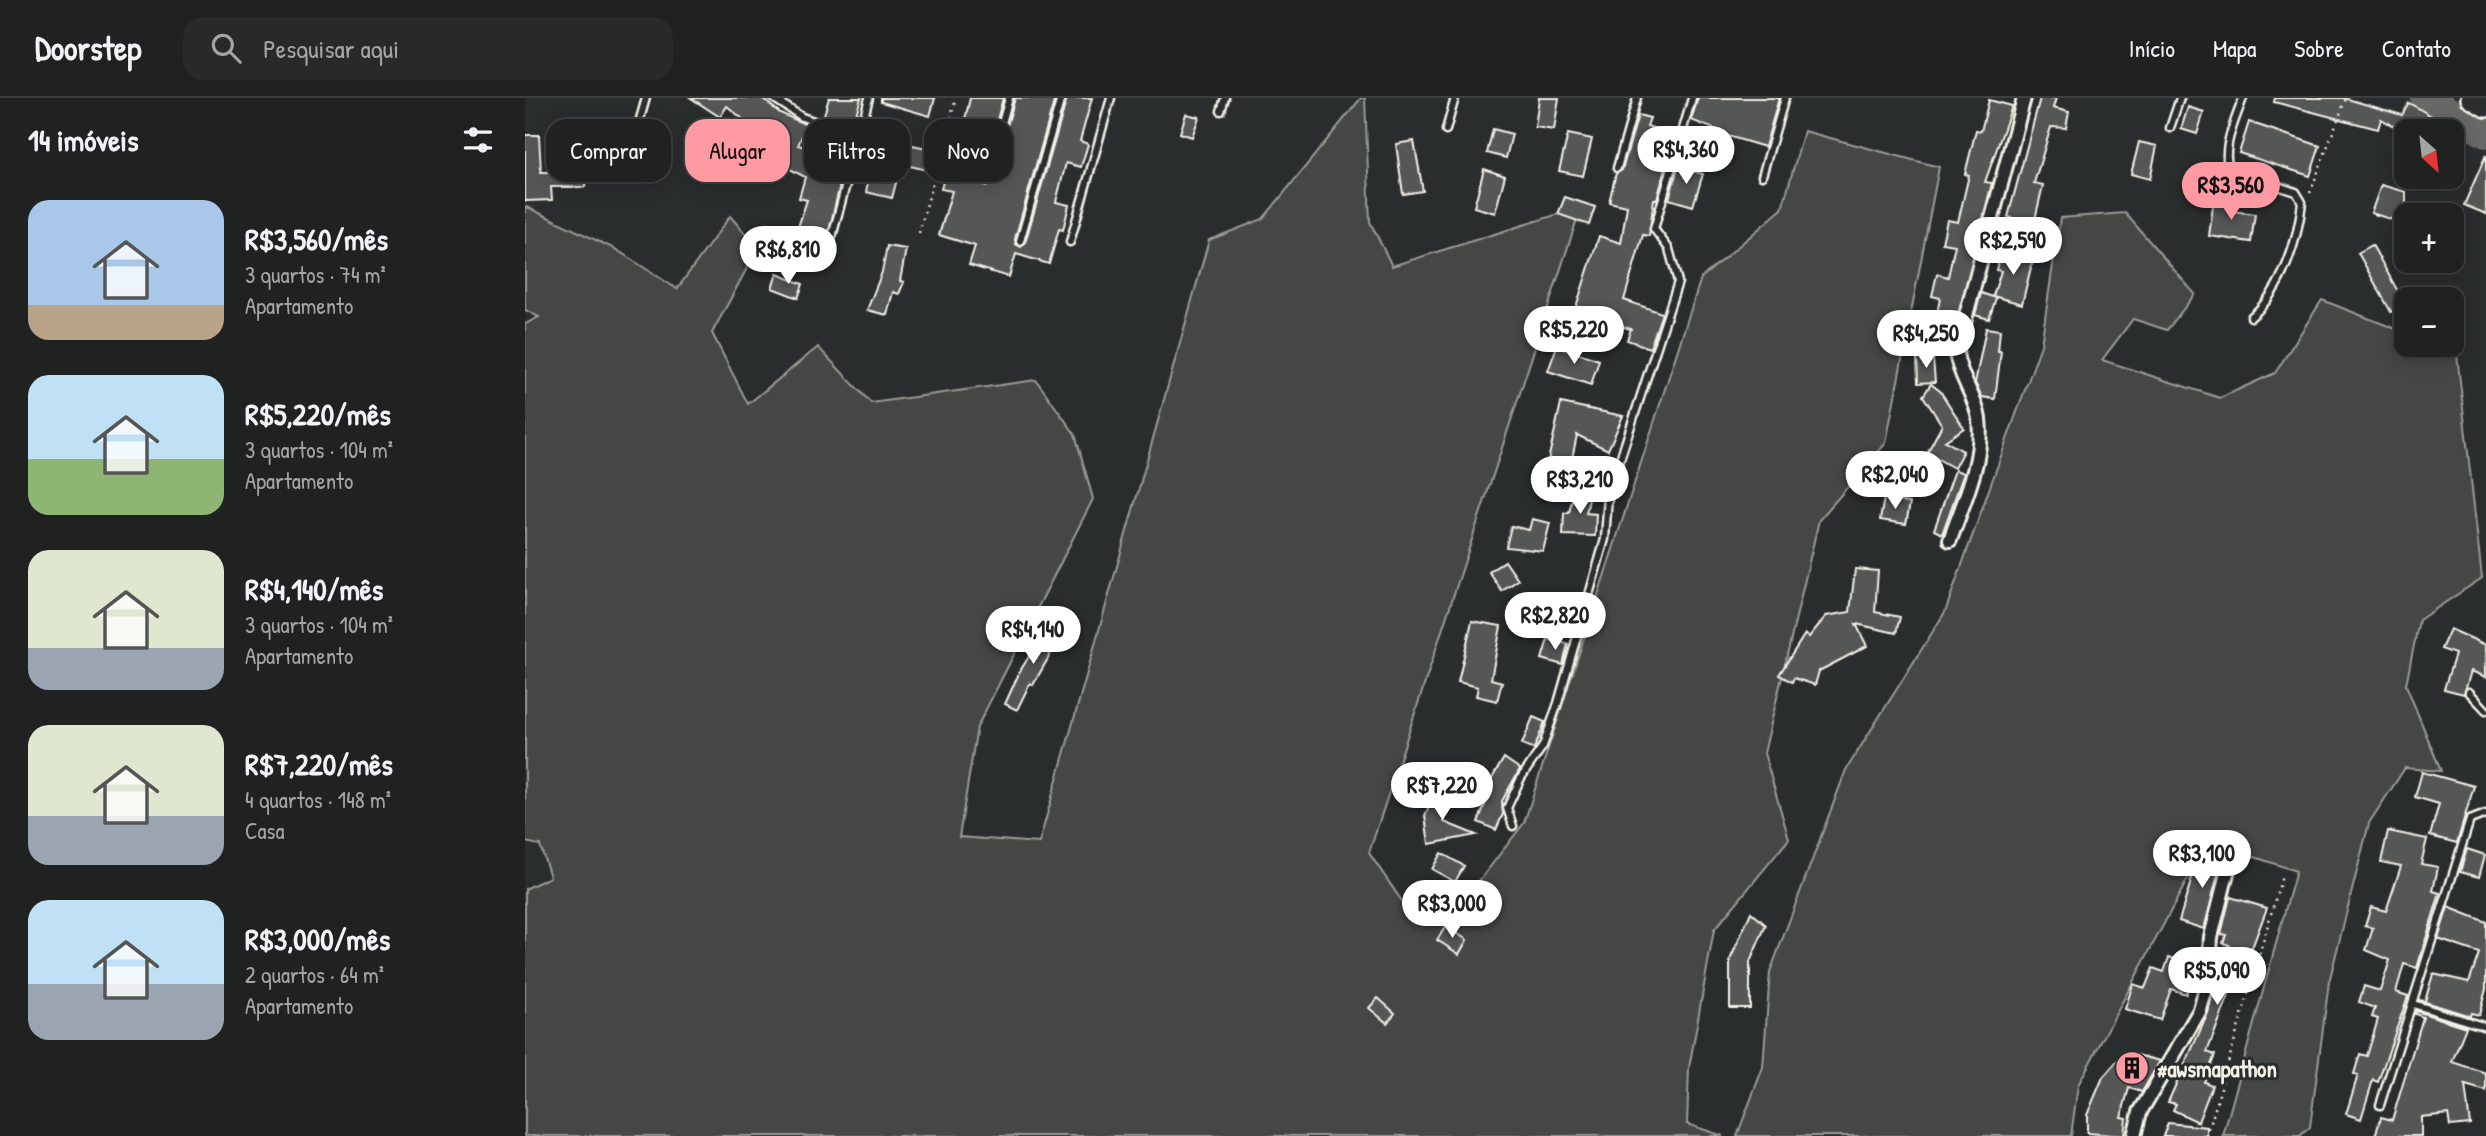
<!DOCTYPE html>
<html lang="pt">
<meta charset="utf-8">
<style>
:root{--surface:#202222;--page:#282a2a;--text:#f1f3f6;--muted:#a2a4a5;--line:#3d3f40;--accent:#ff9aa2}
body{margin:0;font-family:"Patrick Hand",sans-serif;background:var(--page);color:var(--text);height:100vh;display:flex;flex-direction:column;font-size:26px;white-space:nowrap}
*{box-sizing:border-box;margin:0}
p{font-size:23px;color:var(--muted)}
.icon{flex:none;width:38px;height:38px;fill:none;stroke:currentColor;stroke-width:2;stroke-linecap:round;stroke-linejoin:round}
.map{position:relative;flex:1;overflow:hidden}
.sheet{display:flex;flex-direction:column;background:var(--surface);width:525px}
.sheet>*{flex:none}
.top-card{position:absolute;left:21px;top:21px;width:665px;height:63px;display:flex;gap:14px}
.needle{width:46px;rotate:153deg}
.tools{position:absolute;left:1869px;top:21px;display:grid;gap:14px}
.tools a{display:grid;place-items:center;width:70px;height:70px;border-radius:14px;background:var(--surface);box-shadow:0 4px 18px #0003,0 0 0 2px var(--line);font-size:35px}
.price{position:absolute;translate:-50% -60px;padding:0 16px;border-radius:24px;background:#fff;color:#222;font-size:23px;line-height:46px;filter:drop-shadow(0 2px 4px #0008)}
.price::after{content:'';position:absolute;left:50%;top:42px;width:21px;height:16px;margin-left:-10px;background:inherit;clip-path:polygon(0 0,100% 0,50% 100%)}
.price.on{background:var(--accent);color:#111}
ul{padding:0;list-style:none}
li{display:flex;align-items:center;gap:21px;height:175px;padding:0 28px}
li span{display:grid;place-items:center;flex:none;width:196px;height:140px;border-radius:21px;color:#555}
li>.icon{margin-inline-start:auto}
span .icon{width:84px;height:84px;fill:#fffc;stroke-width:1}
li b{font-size:30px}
h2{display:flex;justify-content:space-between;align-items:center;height:84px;padding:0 28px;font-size:30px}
.pill{padding:0 24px;border-radius:21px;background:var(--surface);box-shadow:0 4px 18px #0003,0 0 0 2px var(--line);font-size:24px;line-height:63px}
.pill.on{background:var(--accent);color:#111}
header{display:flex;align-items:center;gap:42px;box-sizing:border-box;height:98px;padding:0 35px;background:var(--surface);border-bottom:2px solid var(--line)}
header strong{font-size:33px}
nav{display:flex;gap:38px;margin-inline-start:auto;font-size:24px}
.search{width:490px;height:63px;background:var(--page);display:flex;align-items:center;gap:18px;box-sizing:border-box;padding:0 24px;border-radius:21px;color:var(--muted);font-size:26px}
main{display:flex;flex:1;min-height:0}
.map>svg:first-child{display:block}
.green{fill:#444645;stroke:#9c9c96;stroke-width:2}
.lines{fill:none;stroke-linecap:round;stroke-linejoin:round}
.river{stroke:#676866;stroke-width:30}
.building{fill:#555756;stroke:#f4f1e8;stroke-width:2}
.lane-casing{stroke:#f4f1e8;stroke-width:11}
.street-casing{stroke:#f4f1e8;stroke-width:18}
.secondary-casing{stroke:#f4f1e8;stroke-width:24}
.path{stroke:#f4f1e8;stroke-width:2.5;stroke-dasharray:2 5;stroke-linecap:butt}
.lane{stroke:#2a2d2e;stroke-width:6}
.street{stroke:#2a2d2e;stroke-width:12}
.secondary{stroke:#2a2d2e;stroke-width:19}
.labels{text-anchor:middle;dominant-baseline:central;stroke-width:6;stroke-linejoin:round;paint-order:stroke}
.poi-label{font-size:23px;font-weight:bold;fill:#f4f1e8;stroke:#2a2d2e;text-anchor:start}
</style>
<header>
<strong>Doorstep</strong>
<div class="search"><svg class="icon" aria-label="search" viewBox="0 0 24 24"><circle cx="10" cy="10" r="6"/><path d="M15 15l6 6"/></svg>Pesquisar aqui</div>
<nav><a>Início</a><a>Mapa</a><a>Sobre</a><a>Contato</a></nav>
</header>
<main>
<section class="sheet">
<h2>14 imóveis<svg class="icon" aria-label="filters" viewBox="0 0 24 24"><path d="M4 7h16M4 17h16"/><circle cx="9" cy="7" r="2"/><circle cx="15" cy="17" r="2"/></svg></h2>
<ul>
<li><span style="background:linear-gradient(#a9c7e8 75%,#b9a48a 0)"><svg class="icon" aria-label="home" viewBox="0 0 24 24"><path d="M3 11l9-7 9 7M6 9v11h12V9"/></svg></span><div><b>R$3,560/mês</b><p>3 quartos · 74 m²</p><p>Apartamento</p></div></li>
<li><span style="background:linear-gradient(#bfe0f5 60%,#8fb573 0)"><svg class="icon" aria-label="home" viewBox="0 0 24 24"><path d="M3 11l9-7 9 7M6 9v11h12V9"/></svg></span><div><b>R$5,220/mês</b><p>3 quartos · 104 m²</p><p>Apartamento</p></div></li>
<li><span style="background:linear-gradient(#dfe7d0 70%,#9aa5b1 0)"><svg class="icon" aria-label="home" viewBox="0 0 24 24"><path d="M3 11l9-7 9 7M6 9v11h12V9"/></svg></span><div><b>R$4,140/mês</b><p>3 quartos · 104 m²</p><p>Apartamento</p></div></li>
<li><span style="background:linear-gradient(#dfe7d0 65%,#9aa5b1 0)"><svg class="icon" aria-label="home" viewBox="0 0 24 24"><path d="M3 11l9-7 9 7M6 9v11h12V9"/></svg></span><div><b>R$7,220/mês</b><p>4 quartos · 148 m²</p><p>Casa</p></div></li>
<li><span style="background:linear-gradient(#bfe0f5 60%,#9aa5b1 0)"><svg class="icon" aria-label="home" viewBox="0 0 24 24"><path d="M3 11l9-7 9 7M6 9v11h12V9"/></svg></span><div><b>R$3,000/mês</b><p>2 quartos · 64 m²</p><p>Apartamento</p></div></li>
</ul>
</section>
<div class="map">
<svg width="1961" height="1038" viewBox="0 0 1961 1038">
<rect width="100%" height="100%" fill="#2a2d2e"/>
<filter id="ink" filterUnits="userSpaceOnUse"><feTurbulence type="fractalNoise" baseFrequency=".0143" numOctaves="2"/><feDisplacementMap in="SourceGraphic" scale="14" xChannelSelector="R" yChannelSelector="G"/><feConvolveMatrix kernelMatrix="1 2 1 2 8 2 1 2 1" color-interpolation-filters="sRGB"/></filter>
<g filter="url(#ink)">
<!-- green -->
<g class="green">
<polygon points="836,0 840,0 845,124 867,168 1056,109 844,755 883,812 947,792 999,725 1176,180 1257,111 1279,33 1414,69 1361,345 1294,422 1239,655 1264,741 1189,832 1164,970 1162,1026 1198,1038 0,1038 0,791 25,779 15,747 0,744 0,226 14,219 0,212 0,108 92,152 152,191 205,118 233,150 187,235 223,306 293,249 346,305 511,282 550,336 568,401 452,629 434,739 514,745 684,142 738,121"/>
<polygon points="1600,115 1670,196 1642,232 1608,221 1577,262 1695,300 1750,275 1797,202 1881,235 1881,247 1927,247 1927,212 1957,480 1894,522 1881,587 1916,673 1880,670 1844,725 1804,884 1785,1029 1775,1038 1698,1038 1771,773 1683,743 1553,987 1546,1038 1212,1038 1238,969 1245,874 1321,672 1420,514 1516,247 1535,120"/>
</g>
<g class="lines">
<!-- river -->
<polyline class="river" points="1900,0 1961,35"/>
</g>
<!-- building -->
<g class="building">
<polygon points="166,0 237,0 255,15 282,27 273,47 321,60 298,160 275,155 277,147 264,144 268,128 273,129 282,102 274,100 280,79 241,58 243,42 202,8 195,19"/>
<polygon points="304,0 336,0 327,29 298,20"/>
<polygon points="356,0 410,0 405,18 356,4"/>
<polygon points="445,0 478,0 456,80 457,85 462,88 466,84 490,0 530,0 490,141 491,146 496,149 500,145 542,0 567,0 555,43 563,46 556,69 541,65 531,104 544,107 538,132 534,131 524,166 491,156 484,179 444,167 450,148 414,137 427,93 416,91 420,76 376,66 367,100 341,94 345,74 354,76 363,36 383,41 382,46 432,56"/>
<polygon points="1014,0 1034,0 1029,32 1010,29"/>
<polygon points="1173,0 1254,0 1240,49 1199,37 1200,35 1166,22"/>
<polygon points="1515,0 1531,0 1528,10 1544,14 1541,30 1526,29 1509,85 1518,87 1509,126 1483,119"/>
<polygon points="1750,0 1819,0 1877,17 1884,5 1910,20 1902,33 1878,33 1856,21 1853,31 1749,4"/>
<polygon points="1464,2 1487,8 1460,84 1467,85 1423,258 1405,254 1415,200 1407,198 1412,176 1423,179 1430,147 1417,145 1422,122 1433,124 1444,77 1440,76 1451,32 1456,33"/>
<polygon points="1663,9 1679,14 1672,36 1656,31"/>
<polygon points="661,16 674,19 667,39 655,35"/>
<polygon points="1113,17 1125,20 1122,28 1150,38 1132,101 1129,101 1124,138 1118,137 1099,202 1137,215 1125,250 1102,242 1106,231 1049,215 1074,138 1096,145 1102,108 1084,104 1091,75 1097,72"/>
<polygon points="1724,24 1795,48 1785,78 1714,55"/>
<polygon points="968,31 987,36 981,60 962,55"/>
<polygon points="1043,36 1067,41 1058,78 1034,73"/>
<polygon points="0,37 14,37 16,74 61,74 60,89 26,89 27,102 0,103"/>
<polygon points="889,43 898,93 878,96 871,46"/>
<polygon points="1614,44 1632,48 1625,81 1606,76"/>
<polygon points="1961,57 1961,116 1939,107"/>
<polygon points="1153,69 1178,76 1168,108 1144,101"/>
<polygon points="959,71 980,78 970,115 949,109"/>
<polygon points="1856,87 1881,94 1881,126 1846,115"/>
<polygon points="1040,99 1070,109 1064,127 1033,116"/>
<polygon points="1689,100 1708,103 1707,113 1730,116 1726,144 1684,138"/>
<polygon points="1847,147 1880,206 1866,214 1833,155"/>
<polygon points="362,148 381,151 375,183 379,184 374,196 368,194 362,217 342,212 357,174"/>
<polygon points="1475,154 1508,161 1497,206 1468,198 1476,173 1471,172"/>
<polygon points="252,176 278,186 273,200 247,190"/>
<polygon points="1456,195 1471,200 1464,221 1450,217"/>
<polygon points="1461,230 1475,232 1473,253 1476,253 1470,301 1457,299 1450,285"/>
<polygon points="1032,248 1074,262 1066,287 1023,273"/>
<polygon points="1392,260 1408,260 1410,284 1393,285"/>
<polygon points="1406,286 1415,293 1439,330 1420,343 1438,353 1429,370 1402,355 1417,327 1398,298"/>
<polygon points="1036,305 1098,318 1083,352 1052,337 1041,389 1018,385"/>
<polygon points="1430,372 1439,375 1417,436 1409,432"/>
<polygon points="1050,389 1066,392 1061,415 1071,416 1070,438 1038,437 1039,415 1044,415"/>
<polygon points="1359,400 1385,405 1381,426 1355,422"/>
<polygon points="1007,421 1025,425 1018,453 981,449 986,428 1004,432"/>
<polygon points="980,463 993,482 977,493 964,474"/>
<polygon points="1330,471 1353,473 1350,514 1375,519 1371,535 1331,526 1342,548 1294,573 1290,587 1269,580 1267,584 1254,577 1280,536 1284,539 1301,518 1325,514"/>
<polygon points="947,523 976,528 966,581 977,584 972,603 951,598 953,589 933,584"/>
<polygon points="525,525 536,531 525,557 508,587 505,585 492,612 480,606 495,573"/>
<polygon points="1925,531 1961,547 1961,579 1946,573 1939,596 1919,591 1930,556 1916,551"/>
<polygon points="1023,541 1043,546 1038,567 1017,561"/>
<polygon points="1008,619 1020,624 1009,651 997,646"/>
<polygon points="979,660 995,671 977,703 978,716 971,732 953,724 966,692 962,689"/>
<polygon points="1897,674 1949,688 1932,745 1905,738 1914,706 1890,699"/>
<polygon points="909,696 927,704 919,724 951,737 904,746 900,718"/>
<polygon points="1863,733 1902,741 1896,766 1913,769 1908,793 1915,795 1892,870 1879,866 1871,894 1883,898 1853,984 1848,982 1836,1021 1821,1016 1833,977 1829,976 1835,956 1842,958 1853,921 1847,919 1850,910 1834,904 1839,888 1855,893 1865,862 1841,852 1848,830 1840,828 1846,809 1861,813 1876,768 1856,764"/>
<polygon points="1942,751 1960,757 1954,779 1935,774"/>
<polygon points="1675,753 1702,760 1695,769 1679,831 1654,823"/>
<polygon points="916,755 939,768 930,784 907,771"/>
<polygon points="1705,799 1742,810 1725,855 1721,854 1682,954 1690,957 1679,984 1687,987 1673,1024 1648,1012 1651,1006 1643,1004 1683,915 1692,877 1704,847 1698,845 1701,837 1696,836"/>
<polygon points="1923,809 1961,824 1961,891 1954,917 1946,915 1945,918 1894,902 1900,903 1908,876 1944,884 1954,855 1913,841"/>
<polygon points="1226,814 1241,827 1225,864 1225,910 1205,910 1205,862"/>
<polygon points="921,828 942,842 934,856 912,842"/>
<polygon points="1644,859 1675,870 1672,890 1664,887 1661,896 1646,891 1635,922 1600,911 1608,886 1620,890 1628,870 1639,874"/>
<polygon points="853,900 870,915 862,925 844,910"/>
<polygon points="1891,913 1941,929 1927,964 1961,975 1961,993 1940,987 1945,1026 1925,1028 1923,1016 1896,1019 1896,1038 1850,1038 1856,1019 1867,1022 1898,919 1890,916"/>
<polygon points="1600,954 1635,963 1617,994 1604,990 1596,1019 1601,1020 1599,1038 1562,1035 1562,1017 1578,979"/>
<polygon points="1643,1025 1682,1029 1682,1038 1638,1038"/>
</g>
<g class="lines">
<!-- lane casing -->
<g class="lane-casing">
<g id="lane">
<polyline points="248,0 277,19 332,38"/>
<path d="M1718 0C1711 21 1695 52 1705 73L1771 94 1777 104C1773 143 1757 193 1726 219"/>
<polyline points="696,13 700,0"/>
<polyline points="1645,30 1655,0"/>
<polyline points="921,32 930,0"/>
<polyline points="97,43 113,28 121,0"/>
<polyline points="1092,70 1112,0"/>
<polyline points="1237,78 1260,0"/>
<polyline points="461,82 484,0"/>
<polyline points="307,139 344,0"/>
<polyline points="495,143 536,0"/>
<polyline points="545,144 586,0"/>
<polyline points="1944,594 1961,612"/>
<polyline points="988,728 982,710 996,680 1018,648 1033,605 1080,441 1083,398 1153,184 1144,151 1129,131 1167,0"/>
<polyline points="1888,906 1961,929"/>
<polyline points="1855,1007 1945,722 1961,716"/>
</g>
</g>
<!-- street casing -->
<g class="street-casing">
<g id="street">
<path d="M1425 442C1438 405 1459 361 1454 321 1451 298 1434 279 1431 255L1499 0"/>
<polyline points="1609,1038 1615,1014 1675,912 1683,883 1686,839 1703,771"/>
</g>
</g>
<!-- secondary casing -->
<g class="secondary-casing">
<polyline id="secondary" points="1946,0 1961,9"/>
</g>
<!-- path -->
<g class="path">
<polyline points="1785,95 1821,0"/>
<polyline points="394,135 431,0"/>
<polyline points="1682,1038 1757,778"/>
</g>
<!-- lane -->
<use href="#lane" class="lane"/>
<!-- street -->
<use href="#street" class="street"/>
<!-- secondary -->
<use href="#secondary" class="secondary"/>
</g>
</g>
<!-- icons -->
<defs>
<g id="building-disc" transform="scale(1.75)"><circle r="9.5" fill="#ff9aa2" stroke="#2a2d2e"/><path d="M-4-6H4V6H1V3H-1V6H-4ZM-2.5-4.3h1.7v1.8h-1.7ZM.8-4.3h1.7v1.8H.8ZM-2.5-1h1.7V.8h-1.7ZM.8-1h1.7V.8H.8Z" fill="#111"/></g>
</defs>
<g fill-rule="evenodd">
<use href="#building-disc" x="1607" y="970"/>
</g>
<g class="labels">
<!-- poi labels -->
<g class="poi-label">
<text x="1632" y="970">#awsmapathon</text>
</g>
</g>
</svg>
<div class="tools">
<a><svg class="needle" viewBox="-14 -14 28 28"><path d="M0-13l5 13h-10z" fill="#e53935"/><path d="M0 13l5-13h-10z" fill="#a2a4a5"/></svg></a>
<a>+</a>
<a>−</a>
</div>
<b class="price" style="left:1161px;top:88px">R$4,360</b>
<b class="price on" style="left:1706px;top:124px">R$3,560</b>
<b class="price" style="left:1488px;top:179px">R$2,590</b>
<b class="price" style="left:263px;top:188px">R$6,810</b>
<b class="price" style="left:1049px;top:268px">R$5,220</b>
<b class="price" style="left:1401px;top:272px">R$4,250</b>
<b class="price" style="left:1370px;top:413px">R$2,040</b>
<b class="price" style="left:1055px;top:418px">R$3,210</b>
<b class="price" style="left:1030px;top:554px">R$2,820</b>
<b class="price" style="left:508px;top:568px">R$4,140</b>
<b class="price" style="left:917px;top:724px">R$7,220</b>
<b class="price" style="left:1677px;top:792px">R$3,100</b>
<b class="price" style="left:927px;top:842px">R$3,000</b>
<b class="price" style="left:1692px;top:909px">R$5,090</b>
<div class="top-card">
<a class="pill">Comprar</a>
<a class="pill on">Alugar</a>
<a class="pill">Filtros</a>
<a class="pill">Novo</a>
</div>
</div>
</main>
